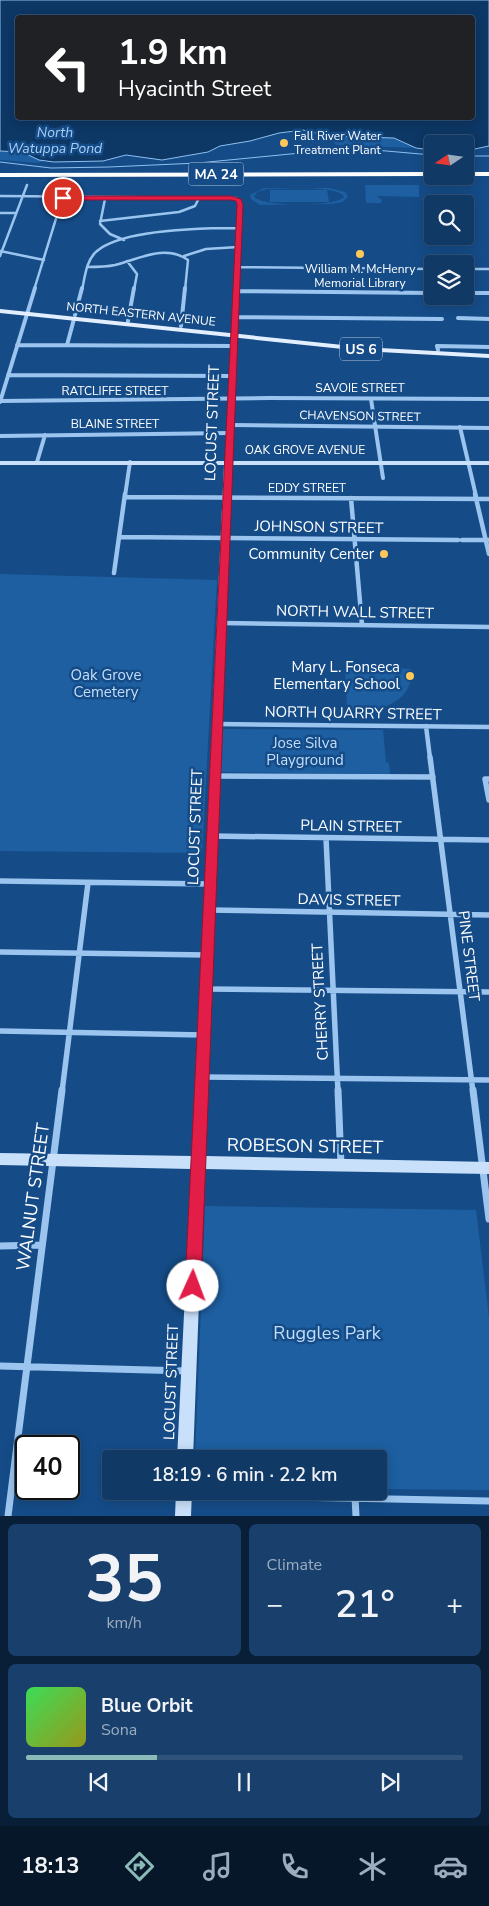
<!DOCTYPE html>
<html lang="en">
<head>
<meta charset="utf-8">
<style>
	body { margin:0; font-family:"Nunito Sans",sans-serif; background:#19406c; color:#f1f3f6; height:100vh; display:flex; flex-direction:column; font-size:19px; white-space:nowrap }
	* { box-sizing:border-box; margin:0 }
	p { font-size:16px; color:#9cacbf }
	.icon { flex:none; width:28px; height:28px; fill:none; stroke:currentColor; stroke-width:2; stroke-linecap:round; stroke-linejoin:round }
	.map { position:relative; height:1516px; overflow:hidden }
	.panel { display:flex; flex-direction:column; gap:8px; padding:8px; background:#091f38; flex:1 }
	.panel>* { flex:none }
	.top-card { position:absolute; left:15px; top:15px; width:460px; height:105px; border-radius:5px; box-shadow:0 2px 12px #0003,0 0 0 1px #30537a; background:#202124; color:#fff; overflow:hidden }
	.needle { width:32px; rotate:257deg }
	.tools { position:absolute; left:424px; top:135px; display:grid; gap:10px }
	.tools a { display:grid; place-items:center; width:50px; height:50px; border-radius:5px; background:#103966; box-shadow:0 2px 12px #0003,0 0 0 1px #30537a; font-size:25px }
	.speed { position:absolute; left:15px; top:1435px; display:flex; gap:10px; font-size:25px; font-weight:700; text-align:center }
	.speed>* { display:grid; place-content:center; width:65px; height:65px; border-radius:50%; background:#103966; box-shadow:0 2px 12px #0003,0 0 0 1px #30537a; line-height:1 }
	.speed .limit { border:2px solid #111; border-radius:8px; background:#fff; color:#111 }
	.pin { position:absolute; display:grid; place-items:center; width:42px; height:42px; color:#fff; margin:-21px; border:2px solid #fff; border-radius:50%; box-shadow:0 1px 5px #0007 }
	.me { position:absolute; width:55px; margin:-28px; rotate:2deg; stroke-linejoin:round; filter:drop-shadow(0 0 4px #0008) }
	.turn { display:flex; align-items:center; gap:18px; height:105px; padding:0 20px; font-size:22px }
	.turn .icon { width:65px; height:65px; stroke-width:2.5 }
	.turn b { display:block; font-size:35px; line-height:42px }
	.big { font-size:38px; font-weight:600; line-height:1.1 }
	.panel .widget { flex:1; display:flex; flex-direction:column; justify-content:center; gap:8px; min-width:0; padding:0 18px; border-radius:8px; background:#19406c }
	.panel .dial { align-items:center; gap:0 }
	.dial b { font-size:65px; line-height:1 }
	.song { display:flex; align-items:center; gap:15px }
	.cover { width:60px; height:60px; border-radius:8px; background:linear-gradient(135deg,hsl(130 70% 55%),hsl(60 70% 35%)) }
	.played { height:5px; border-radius:2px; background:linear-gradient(90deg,#8bbbb9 30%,#30537a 30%) }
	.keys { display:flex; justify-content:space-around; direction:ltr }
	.heat { display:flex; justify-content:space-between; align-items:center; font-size:28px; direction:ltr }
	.panel .tiles { flex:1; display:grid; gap:8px; grid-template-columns:1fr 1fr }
	.widget:last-child { grid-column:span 2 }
	.trip { position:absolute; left:102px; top:1450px; width:285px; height:50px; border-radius:5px; background:#103966; box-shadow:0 2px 12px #0003,0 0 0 1px #30537a; font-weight:600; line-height:50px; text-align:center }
	.dock { display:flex; height:80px; justify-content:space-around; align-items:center; background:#061729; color:#9cacbf }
	.dock .icon { width:35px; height:35px }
	.dock .selected { color:#8bbbb9 }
	.dock b { font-size:22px; color:#f1f3f6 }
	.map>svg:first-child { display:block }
	.green { fill:#1d5fa1; fill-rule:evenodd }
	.water { fill:#0d3765; stroke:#8dc0f1; fill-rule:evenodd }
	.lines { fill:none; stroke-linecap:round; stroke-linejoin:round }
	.stream { stroke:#8dc0f1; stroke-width:1 }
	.street-far4 { stroke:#9bc5ef; stroke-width:2.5 }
	.street-far3 { stroke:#9bc5ef; stroke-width:4 }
	.street-far2 { stroke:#9bc5ef; stroke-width:4.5 }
	.street-far1 { stroke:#9bc5ef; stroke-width:5.5 }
	.street { stroke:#9bc5ef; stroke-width:7 }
	.secondary { fill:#c9e0fa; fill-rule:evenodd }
	.primary { fill:#e3efff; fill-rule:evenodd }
	.highway { fill:#fff; fill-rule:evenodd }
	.route { fill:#e11d48; stroke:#92132f }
	.poi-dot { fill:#ffc859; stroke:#154c88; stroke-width:2 }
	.labels { text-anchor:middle; stroke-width:5; stroke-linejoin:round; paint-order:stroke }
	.far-poi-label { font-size:12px; fill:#fff; stroke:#154c88; text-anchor:start }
	.far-street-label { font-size:12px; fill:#fff; stroke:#154c88 }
	.far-water-label { font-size:14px; font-style:italic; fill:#a7cff6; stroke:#154c88 }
	.shield { fill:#154c88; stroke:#b9c9db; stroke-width:1 }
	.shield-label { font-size:14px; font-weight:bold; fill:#fff }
	.street-label { font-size:15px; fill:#fff; stroke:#154c88 }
	.poi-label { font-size:15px; fill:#fff; stroke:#154c88; text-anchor:end }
	.park-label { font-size:15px; fill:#c1defb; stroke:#154c88 }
	.near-street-label { font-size:18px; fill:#fff; stroke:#154c88 }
	.near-park-label { font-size:18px; fill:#c1defb; stroke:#154c88 }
</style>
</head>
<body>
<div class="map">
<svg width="489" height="1516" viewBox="0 0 489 1516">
	<rect width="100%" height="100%" fill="#154c88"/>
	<path class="green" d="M 329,136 L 394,138 L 416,148 L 336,145 Z
		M 0,151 L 30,154 L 45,161 L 37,163 L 0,160 Z
		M 365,185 L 419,185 L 419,197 L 377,196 L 382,200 L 381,203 L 366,203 Z
		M 264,188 L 329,188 L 345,192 L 348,197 L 342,202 L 331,204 L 260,205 L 251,199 L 250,195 ZM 267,189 C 282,189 339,185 344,197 C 336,207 263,207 254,197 L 257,192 Z
		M 270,190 L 327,190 L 329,202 L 270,202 Z
		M 0,574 L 217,580 L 202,853 L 0,851 Z
		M 349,666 L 411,669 C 415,704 374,713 347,712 L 345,669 Z
		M 221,729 L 383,730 L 386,762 L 389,763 L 390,774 L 219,772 Z
		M 205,1206 L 476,1210 L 489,1317 L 489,1490 L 379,1489 L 379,1459 L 195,1459 Z"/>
	<path class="water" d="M 0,0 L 489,0 L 489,146 L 465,151 L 465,144 L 432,144 L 432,150 L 416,148 L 394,138 L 329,136 L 303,130 L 279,133 L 250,141 L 220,146 L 208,152 L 162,160 L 126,155 L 103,161 L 54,162 L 39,160 L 22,152 L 0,151 ZM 18,18 L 472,18 L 472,118 L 18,118 Z"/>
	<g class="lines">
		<path class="stream" d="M 465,156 L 489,156
			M 0,162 L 51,168 L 109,167 L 198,163 L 352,148 L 432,155"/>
		<path class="street-far4" d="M 0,196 L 236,198 L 240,205 L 236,290
			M 105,199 L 100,224 L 110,234 L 124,240
			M 0,213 L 16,213
			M 100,221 L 179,212 L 195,206 L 199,198
			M 0,251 L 44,260
			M 0,256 L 27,185
			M 184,256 L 206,249 L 238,247
			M 127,261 L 137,274 L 134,290
			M 87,267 C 96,267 106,267 115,265 C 139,259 165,244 188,260 L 185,290
			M 237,267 L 432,269
			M 465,269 L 489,269
			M 34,290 L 67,183
			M 82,290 C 85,277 86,260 97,251 C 123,229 205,228 239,228"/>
		<path class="street-far3" d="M 236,291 L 432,293
			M 465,293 L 489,293
			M 75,315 L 82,288
			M 234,317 L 442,319
			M 458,318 L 489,319
			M 128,321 L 134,288
			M 181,326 L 185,288
			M 234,332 L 236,288
			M 17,345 L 233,346
			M 67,345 L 74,319
			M 438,350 L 437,346 L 489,347
			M 8,375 L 232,376
			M 371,399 L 383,478
			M 0,401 L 269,398 L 489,399
			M 0,402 L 35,288
			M 230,425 L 489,428
			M 460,427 L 476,496
			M 0,436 L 230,433
			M 37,462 L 45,435
			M 125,496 L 130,462"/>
		<path class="street-far2" d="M 475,494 L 489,554
			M 125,497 L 489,499
			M 351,498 L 362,625
			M 119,537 L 458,540
			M 462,540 L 489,540
			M 114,573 L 125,494
			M 221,623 L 489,627
			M 217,724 L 489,727
			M 426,726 L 430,758"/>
		<path class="street-far1" d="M 430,757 L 473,1092
			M 215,776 L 433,777
			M 489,779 L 485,779 L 489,800
			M 212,836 L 489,840
			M 326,838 L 338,1092
			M 0,881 L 209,884
			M 210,910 L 489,915
			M 0,952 L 207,955
			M 207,989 L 489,992
			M 0,1031 L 203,1035
			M 202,1077 L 489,1080
			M 62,1092 L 88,883"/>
		<path class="street" d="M 338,1090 L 341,1165
			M 473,1090 L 489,1219
			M 0,1246 L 41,1245
			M 0,1366 L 187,1371
			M 187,1495 L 489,1501
			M 355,1497 L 356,1516
			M 8,1516 L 62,1090"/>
		<path class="secondary" d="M 234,330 L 237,332 L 232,461 L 489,461 L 489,465 L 232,465 L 205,1156 L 489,1162 L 489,1174 L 204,1169 L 193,1459 L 177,1459 L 191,1169 L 0,1165 L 0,1153 L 192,1156 L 224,465 L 0,465 L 0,461 L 225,461 L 231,332 Z
			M 176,1491 L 192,1491 L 191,1516 L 175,1516 Z"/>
		<path class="primary" d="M 0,309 L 362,347 L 489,354 L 489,358 L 362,351 L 0,313 Z"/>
		<path class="highway" d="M 432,172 L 432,176 L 0,177 L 0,173 Z
			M 465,172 L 489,172 L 489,176 L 465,176 Z"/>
	</g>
	<path class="route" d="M 231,196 L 241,199 L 243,205 L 201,1286 L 199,1292 L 193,1294 L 187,1292 L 185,1286 L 237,205 L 236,201 L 231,200 L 63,200 L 60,198 L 63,196 Z"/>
	<g class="poi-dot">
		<circle cx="284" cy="143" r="5"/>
		<circle cx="360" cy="254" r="5"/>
		<circle cx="384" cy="554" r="5"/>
		<circle cx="410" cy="676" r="5"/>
	</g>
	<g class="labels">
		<g class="far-poi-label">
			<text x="294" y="140">Fall River Water<tspan x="294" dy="14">Treatment Plant</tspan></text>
			<text x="360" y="273" text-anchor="middle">William M. McHenry<tspan x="360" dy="14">Memorial Library</tspan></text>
		</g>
		<g class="far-street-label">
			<text transform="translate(141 314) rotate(6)" y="4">NORTH EASTERN AVENUE</text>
			<text x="360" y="392">SAVOIE STREET</text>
			<text x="115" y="395">RATCLIFFE STREET</text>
			<text transform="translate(360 416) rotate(1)" y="4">CHAVENSON STREET</text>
			<text x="115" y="428">BLAINE STREET</text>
			<text x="305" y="454">OAK GROVE AVENUE</text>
			<text x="307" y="492">EDDY STREET</text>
		</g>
		<g class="far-water-label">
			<text x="55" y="137">North<tspan x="55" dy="16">Watuppa Pond</tspan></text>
		</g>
		<g class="shield">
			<rect x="188.5" y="162.5" width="55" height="23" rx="4"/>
			<rect x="340" y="337.5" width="42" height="23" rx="4"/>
		</g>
		<g class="shield-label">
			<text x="216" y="179">MA 24</text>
			<text x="361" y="354">US 6</text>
		</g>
		<g class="street-label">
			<text transform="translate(212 423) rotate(-88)" y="5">LOCUST STREET</text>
			<text transform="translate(319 527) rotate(1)" y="5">JOHNSON STREET</text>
			<text transform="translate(355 612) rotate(1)" y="5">NORTH WALL STREET</text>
			<text transform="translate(353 713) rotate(1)" y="5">NORTH QUARRY STREET</text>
			<text transform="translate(351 826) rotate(1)" y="5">PLAIN STREET</text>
			<text transform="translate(195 827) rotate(-88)" y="5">LOCUST STREET</text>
			<text transform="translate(349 900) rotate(1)" y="5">DAVIS STREET</text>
			<text transform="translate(469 956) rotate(83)" y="5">PINE STREET</text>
			<text transform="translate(320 1002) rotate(-93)" y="5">CHERRY STREET</text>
			<text transform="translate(171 1382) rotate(-88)" y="5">LOCUST STREET</text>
		</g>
		<g class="poi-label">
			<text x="374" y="559">Community Center</text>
			<text x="400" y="672">Mary L. Fonseca<tspan x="400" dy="17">Elementary School</tspan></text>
		</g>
		<g class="park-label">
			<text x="106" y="680">Oak Grove<tspan x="106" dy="17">Cemetery</tspan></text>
			<text x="305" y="748">Jose Silva<tspan x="305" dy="17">Playground</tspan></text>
		</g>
		<g class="near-street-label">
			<text transform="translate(305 1146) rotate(1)" y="6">ROBESON STREET</text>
			<text transform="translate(33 1197) rotate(-82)" y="6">WALNUT STREET</text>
		</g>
		<g class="near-park-label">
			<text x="327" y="1339">Ruggles Park</text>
		</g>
	</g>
</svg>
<div class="tools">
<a><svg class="needle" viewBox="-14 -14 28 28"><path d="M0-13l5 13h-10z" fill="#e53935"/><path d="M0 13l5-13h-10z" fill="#9cacbf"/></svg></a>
<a><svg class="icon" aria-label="search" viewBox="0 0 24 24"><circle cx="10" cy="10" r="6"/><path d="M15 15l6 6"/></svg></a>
<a><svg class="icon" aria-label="layers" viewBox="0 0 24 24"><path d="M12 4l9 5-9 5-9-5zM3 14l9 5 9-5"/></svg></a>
</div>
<div class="speed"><div class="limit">40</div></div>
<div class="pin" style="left:63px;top:198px;background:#d93025"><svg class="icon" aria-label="arrive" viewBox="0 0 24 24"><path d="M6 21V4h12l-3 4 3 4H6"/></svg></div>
<svg class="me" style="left:193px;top:1286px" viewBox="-20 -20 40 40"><circle r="19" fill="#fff"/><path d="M0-13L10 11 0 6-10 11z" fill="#e11d48"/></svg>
<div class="trip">18:19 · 6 min · 2.2 km</div>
<div class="top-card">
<div class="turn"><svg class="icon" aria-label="left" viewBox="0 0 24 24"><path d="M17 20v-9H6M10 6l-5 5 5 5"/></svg><div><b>1.9 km</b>Hyacinth Street</div></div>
</div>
</div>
<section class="panel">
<div class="tiles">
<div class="widget dial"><b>35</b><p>km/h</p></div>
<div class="widget"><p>Climate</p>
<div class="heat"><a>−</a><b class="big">21°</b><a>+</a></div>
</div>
<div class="widget">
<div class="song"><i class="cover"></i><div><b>Blue Orbit</b><p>Sona</p></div></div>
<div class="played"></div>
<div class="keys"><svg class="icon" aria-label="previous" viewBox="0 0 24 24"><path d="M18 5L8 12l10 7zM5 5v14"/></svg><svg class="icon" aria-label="pause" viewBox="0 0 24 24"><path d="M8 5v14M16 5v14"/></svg><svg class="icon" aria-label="next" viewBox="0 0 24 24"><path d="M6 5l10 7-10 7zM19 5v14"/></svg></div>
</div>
</div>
</section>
<nav class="dock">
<b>18:13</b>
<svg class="icon selected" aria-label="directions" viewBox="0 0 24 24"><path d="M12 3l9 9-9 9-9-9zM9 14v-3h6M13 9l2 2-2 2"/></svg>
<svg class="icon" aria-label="music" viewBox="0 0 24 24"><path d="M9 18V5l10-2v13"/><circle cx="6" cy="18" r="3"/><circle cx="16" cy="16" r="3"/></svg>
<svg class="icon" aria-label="phone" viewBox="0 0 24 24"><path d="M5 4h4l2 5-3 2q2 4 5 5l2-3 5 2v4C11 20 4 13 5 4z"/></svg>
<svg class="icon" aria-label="climate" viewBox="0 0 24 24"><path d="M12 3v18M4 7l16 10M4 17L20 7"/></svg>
<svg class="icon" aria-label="car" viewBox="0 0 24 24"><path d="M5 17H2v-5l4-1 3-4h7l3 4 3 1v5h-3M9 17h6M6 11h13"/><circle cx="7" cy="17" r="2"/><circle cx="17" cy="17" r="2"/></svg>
</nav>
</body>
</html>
